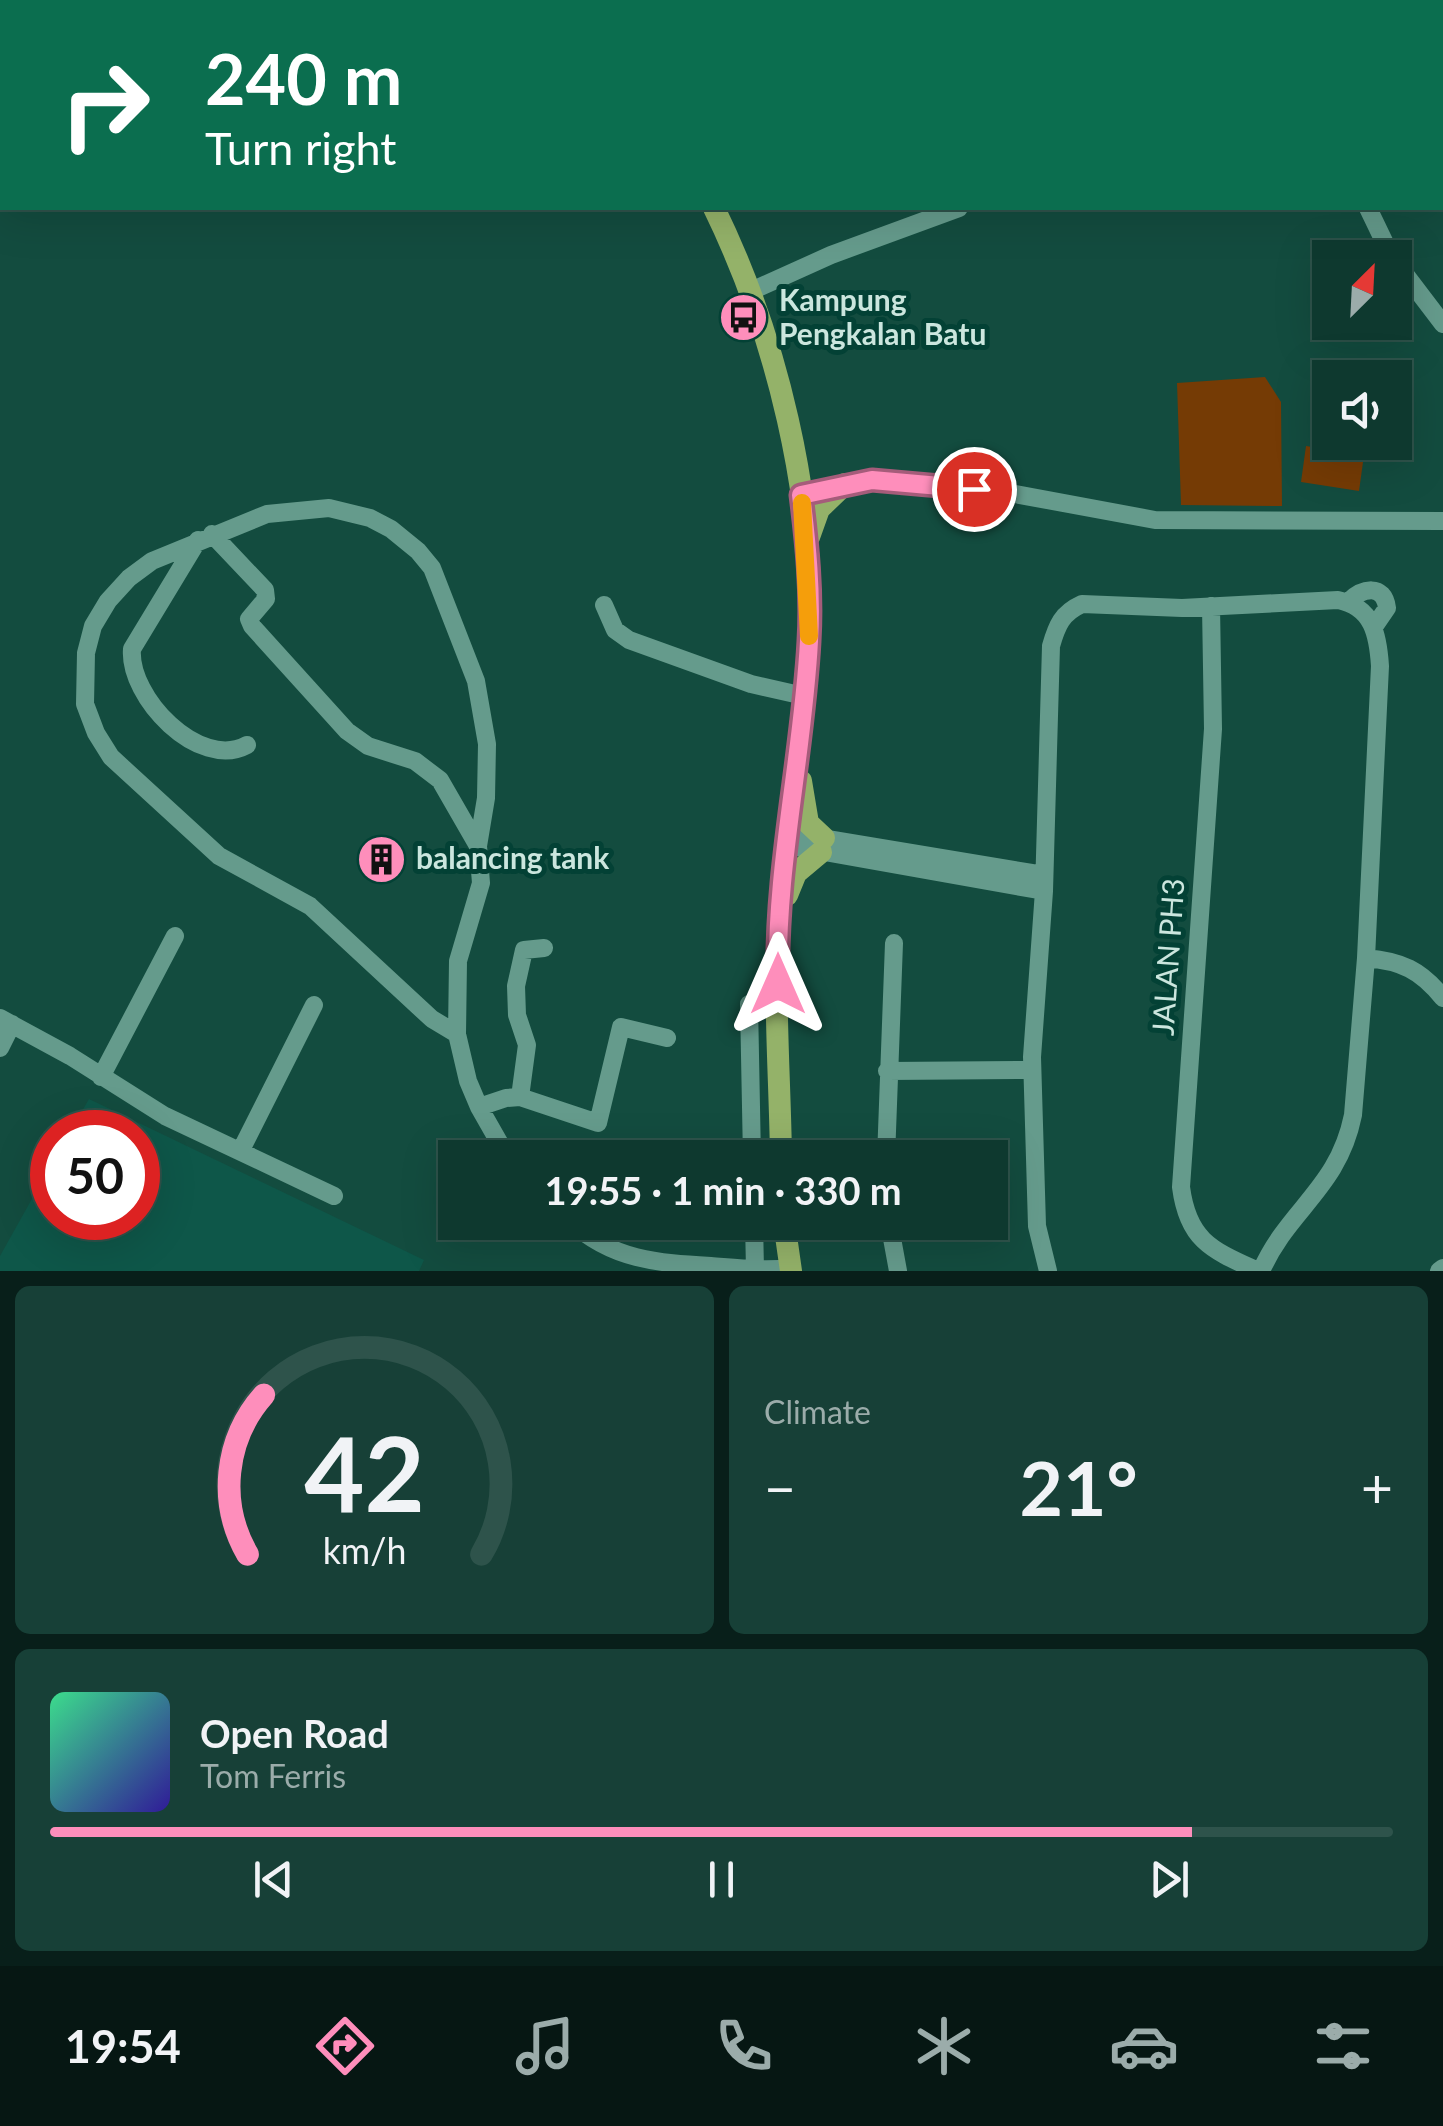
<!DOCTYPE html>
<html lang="en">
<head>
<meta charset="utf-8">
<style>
	body { margin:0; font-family:Lato,sans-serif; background:#174037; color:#f1f3f6; height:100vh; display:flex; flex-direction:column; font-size:38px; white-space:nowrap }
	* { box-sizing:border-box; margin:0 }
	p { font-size:32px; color:#9bacaa }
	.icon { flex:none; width:55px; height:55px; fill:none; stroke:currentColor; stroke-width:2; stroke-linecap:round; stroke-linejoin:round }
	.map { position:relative; height:1271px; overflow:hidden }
	.drawer { display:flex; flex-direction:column; gap:15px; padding:15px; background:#081f1a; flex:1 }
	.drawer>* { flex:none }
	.banner { position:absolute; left:0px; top:0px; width:1445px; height:210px; box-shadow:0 10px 40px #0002,0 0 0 2px #2e534b; background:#0b6e4f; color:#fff; overflow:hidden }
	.needle { width:65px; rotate:24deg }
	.tools { position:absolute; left:1312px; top:240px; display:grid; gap:20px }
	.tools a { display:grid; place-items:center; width:100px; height:100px; border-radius:0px; background:#0e392f; box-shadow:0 10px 40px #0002,0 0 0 2px #2e534b; font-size:50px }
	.speed { position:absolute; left:30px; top:1110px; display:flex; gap:20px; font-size:50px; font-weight:700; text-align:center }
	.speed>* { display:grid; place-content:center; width:130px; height:130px; border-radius:50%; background:#0e392f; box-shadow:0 10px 40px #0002,0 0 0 2px #2e534b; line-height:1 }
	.speed .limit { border:15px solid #d22; background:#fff; color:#111 }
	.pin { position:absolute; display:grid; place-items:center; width:85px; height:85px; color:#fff; margin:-42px; border:5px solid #fff; border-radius:50%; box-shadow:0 2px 10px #0007 }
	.me { position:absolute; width:110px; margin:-55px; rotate:0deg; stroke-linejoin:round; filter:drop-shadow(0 0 8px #0008) }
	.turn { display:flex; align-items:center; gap:35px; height:210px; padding:0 40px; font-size:45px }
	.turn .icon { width:130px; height:130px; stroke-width:2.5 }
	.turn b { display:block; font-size:70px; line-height:85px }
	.big { font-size:75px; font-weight:700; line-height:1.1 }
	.drawer .tile { flex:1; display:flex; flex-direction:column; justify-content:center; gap:15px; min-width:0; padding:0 35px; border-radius:15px; background:#174037 }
	.drawer .dial { align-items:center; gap:0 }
	.dial svg { height:260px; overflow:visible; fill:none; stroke:#2e534b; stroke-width:7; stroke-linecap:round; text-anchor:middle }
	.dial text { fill:#f1f3f6; stroke:none }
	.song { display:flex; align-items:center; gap:30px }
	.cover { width:120px; height:120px; border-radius:15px; background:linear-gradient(135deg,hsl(150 70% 55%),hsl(250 70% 35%)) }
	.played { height:10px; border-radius:5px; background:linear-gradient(90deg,#fe8ebb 85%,#2e534b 85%) }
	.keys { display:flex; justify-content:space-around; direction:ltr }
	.heat { display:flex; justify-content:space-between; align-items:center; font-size:55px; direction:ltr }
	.drawer .tiles { flex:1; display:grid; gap:15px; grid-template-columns:1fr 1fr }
	.tile:last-child { grid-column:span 2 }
	.trip { position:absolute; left:438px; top:1140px; width:570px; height:100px; border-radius:0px; background:#0e392f; box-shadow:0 10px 40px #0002,0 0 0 2px #2e534b; font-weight:700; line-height:100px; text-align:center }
	.dock { display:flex; height:160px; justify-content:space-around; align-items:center; background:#061713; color:#9bacaa }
	.dock .icon { width:70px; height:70px }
	.dock .active { color:#fe8ebb }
	.dock b { font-size:45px; color:#f1f3f6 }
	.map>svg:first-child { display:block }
	.built { fill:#0e5749 }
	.green { fill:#753b05 }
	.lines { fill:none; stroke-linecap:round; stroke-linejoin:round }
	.minor { stroke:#659b8c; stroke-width:18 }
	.major { stroke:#94b269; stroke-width:22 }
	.route-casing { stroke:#a55c7a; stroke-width:25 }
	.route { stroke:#fe8ebb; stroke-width:18 }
	.slow { stroke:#f59e0b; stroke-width:18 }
	.labels { text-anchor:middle; stroke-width:10; stroke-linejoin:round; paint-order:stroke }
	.poi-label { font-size:30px; font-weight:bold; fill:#cbe6de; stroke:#034135; text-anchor:start }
	.street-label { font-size:30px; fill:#cbe6de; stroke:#034135 }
</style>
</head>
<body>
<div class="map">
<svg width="1443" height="1271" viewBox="0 0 1443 1271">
	<rect width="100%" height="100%" fill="#134c3f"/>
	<path class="built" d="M 0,0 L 440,0 L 2,2 L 2,94 Z
		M 89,1099 L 424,1260 L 419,1271 L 0,1271 L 0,1256 L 52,1163 L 52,1218 L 138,1218 L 138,1132 L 70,1132 Z"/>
	<path class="green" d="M 1265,377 L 1281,402 L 1282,506 L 1181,505 L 1177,383 Z
		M 1306,446 L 1364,455 L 1359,491 L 1301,482 Z"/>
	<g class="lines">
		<path class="minor" d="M 1195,0 L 1197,2
			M 210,2 L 216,0
			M 1235,2 L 1236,0
			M 1442,25 L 1443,25
			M 1368,208 L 1392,258
			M 1395,261 L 1443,324
			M 749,292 L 831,255 L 959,208
			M 801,495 L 872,480 L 1004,492 L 1155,520 L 1443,521
			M 212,534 L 265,590 L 266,599 L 249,619 L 252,626 L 347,731 L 368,746 L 415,761 L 440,780 L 478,846
			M 198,540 L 132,649 C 128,697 199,771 247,745
			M 1348,602 C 1362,588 1384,583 1387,608 L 1374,627
			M 604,605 L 615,630 L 629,640 L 751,684 L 804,696
			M 1211,606 L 1213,729 L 1181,1187 C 1188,1241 1212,1250 1258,1271
			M 785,832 L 1044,875
			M 785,845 L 1044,891
			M 1366,958 C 1401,961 1421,970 1443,998
			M 749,1004 L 752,1158
			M 0,1018 L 70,1056 L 165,1116 L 334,1196
			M 457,1034 L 432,1019 L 310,906 L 219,856 L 111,757 L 96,733 L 85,704 L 86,653 L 93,626 L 108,601 L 129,578 L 152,561 L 267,514 L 329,508 L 370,518 L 391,529 L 418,551 L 432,568 L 476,681 L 487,744 L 486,798 L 478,846 L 481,883 L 458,961 L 457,1034 L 468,1081 L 479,1107 L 508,1158
			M 0,1048 L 12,1024
			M 887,1071 L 1032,1070
			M 101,1077 L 175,936
			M 520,1097 L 527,1045 L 517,1015 L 516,986 L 524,950 L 544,948
			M 479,1107 L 506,1098 L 520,1097 L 598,1123 L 621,1027 L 667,1038
			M 241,1150 L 314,1005
			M 886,1158 L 894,943
			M 571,1222 C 612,1260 658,1263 711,1266 C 738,1268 764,1271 791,1268
			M 754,1222 L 755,1270
			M 889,1222 L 898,1271
			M 1048,1271 L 1037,1226 L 1032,1057 L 1044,891 L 1051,646 C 1057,625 1062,613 1082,604 L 1182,608 L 1338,600 C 1373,607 1378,635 1380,666 L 1366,958 L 1353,1115 C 1338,1189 1289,1208 1261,1271
			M 1439,1271 L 1443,1268"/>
		<path class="major" d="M 584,0 L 586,2
			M 714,208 C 776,335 817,500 809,642 C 804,733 785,823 779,914 C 773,995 780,1077 781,1158
			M 809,537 L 819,509 L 845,484
			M 801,781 L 808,823 L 824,838
			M 787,895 L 796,873 L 821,852
			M 784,1222 L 791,1271"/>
	</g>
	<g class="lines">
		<defs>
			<path id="route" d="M 778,984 C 775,868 803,756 809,641 C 812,592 807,543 801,495 L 872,480 L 974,489"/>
		</defs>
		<use href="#route" class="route-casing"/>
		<use href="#route" class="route"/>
		<path class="slow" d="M 802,503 L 809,636"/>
	</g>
	<defs>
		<symbol id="bus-disc" viewBox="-11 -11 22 22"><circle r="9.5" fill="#fe8ebb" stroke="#034135"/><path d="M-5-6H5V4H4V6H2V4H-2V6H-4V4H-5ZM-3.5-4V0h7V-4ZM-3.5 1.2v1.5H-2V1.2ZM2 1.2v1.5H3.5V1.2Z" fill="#111"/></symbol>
		<symbol id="building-disc" viewBox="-11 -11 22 22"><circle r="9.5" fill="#fe8ebb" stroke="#034135"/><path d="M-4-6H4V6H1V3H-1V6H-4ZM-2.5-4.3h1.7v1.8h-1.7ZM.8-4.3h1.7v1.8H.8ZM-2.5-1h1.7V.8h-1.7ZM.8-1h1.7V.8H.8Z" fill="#111"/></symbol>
	</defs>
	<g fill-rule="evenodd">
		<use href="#bus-disc" x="716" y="290" width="55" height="55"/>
		<use href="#building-disc" x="354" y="832" width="55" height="55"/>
	</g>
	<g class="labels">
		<g class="poi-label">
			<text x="779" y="311">Kampung<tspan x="779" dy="34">Pengkalan Batu</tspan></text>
			<text x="416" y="869">balancing tank</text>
		</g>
		<g class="street-label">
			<text transform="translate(1169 957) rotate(-86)" y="10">JALAN PH3</text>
		</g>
	</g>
</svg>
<div class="tools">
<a><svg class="needle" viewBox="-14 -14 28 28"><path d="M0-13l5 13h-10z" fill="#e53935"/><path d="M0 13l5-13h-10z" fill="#9bacaa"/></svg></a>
<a><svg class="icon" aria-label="sound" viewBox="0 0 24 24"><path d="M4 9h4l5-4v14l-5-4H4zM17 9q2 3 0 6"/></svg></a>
</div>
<div class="speed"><div class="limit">50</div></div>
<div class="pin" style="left:974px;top:489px;background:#d93025"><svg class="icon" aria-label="arrive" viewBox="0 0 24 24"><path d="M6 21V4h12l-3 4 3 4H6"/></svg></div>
<svg class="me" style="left:778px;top:984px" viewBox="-20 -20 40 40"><path d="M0-17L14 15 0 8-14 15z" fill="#fe8ebb" stroke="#fff" stroke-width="4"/></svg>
<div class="trip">19:55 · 1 min · 330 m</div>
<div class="banner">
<div class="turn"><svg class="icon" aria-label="right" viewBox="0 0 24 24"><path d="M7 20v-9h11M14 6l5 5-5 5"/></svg><div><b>240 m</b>Turn right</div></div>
</div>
</div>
<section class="drawer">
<div class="tiles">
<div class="tile dial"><svg viewBox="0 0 100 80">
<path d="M14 69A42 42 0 1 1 86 69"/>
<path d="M14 69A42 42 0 0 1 19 20" stroke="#fe8ebb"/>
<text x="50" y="56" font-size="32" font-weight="700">42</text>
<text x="50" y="72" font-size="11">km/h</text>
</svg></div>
<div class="tile"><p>Climate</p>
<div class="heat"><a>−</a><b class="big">21°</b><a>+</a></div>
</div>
<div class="tile">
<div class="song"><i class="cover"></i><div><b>Open Road</b><p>Tom Ferris</p></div></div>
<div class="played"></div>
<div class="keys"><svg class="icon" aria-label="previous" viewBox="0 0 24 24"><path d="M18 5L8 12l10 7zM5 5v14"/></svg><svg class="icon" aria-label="pause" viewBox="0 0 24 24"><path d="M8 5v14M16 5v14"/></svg><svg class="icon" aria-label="next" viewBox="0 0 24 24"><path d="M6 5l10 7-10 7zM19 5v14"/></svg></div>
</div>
</div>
</section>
<nav class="dock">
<b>19:54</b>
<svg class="icon active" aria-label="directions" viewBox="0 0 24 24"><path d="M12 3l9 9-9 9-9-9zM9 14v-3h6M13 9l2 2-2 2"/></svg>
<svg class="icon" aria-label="music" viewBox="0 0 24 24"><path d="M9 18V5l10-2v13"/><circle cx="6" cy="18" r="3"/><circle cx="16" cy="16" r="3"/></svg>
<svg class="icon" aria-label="phone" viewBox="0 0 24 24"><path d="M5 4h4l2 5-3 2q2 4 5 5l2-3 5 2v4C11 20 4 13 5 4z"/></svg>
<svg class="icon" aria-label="climate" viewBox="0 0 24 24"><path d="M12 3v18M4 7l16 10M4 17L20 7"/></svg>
<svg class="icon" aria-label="car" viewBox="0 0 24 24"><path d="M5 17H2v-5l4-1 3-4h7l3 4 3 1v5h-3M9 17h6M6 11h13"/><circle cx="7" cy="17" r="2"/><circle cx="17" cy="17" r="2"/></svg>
<svg class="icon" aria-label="filters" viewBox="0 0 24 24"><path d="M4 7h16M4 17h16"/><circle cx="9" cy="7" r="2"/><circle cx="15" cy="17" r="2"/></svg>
</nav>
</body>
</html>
